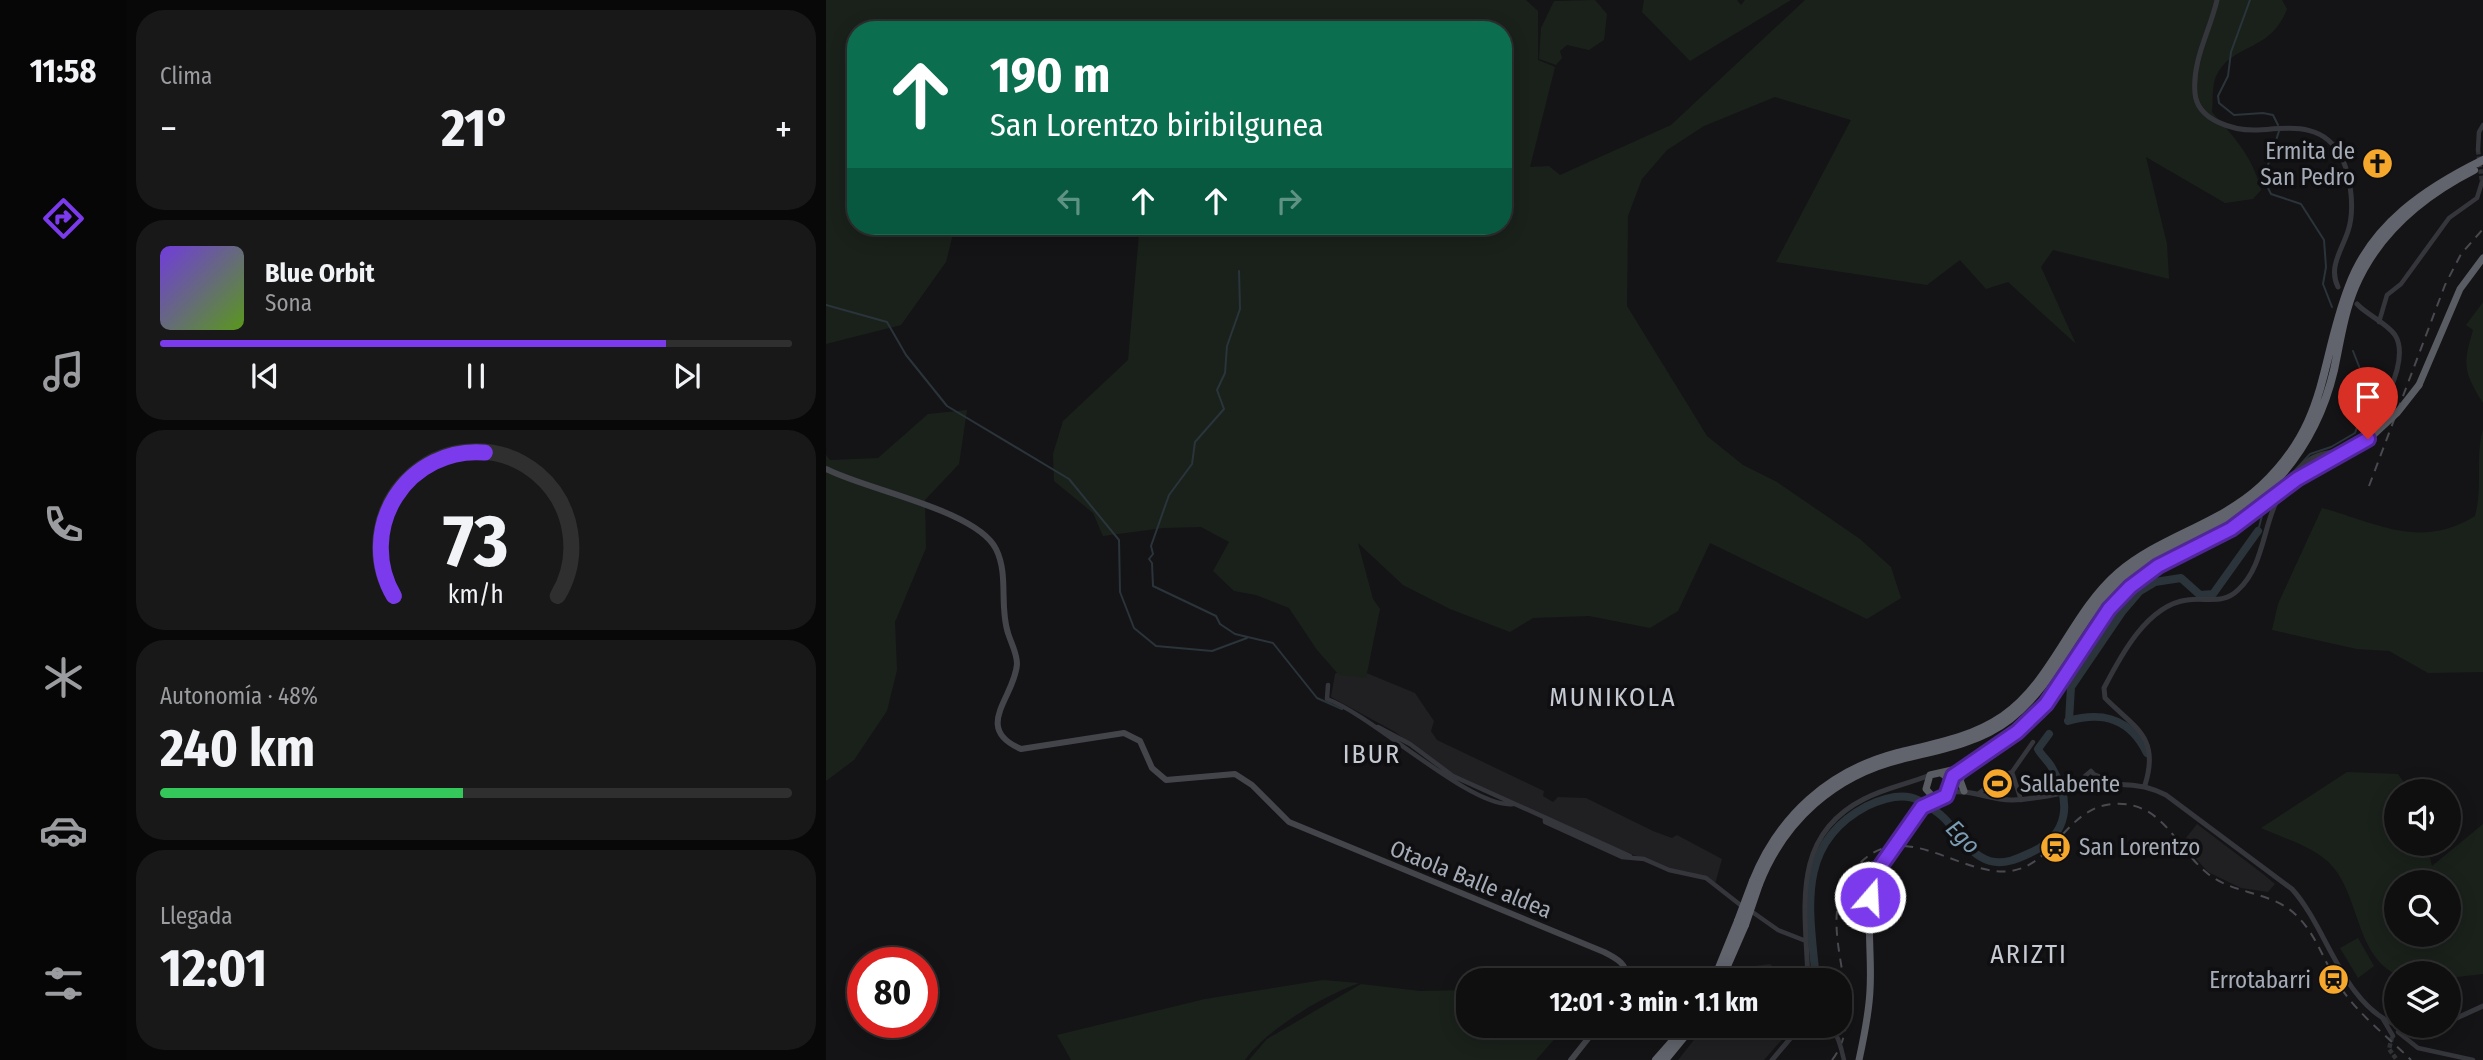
<!DOCTYPE html>
<html lang="es">
<head>
<meta charset="utf-8">
<style>
	body { margin:0; font-family:"Fira Sans Condensed",sans-serif; background:#181819; color:#f1f3f6; height:100vh; display:flex; flex-direction:column; font-size:26px; white-space:nowrap }
	* { box-sizing:border-box; margin:0 }
	p { font-size:23px; color:#9b9c9f }
	.icon { flex:none; width:38px; height:38px; fill:none; stroke:currentColor; stroke-width:2; stroke-linecap:round; stroke-linejoin:round }
	.map { position:relative; flex:1; overflow:hidden }
	.panel { display:flex; flex-direction:column; gap:10px; padding:10px; background:#080809; width:700px }
	.panel>* { flex:none }
	.banner { position:absolute; left:21px; top:21px; width:665px; height:214px; border-radius:28px; box-shadow:0 4px 18px #0003,0 0 0 2px #2f2f30; background:#0b6e4f; color:#fff; overflow:hidden }
	.tools { position:absolute; left:1558px; top:779px; display:grid; gap:14px }
	.tools a { display:grid; place-items:center; width:77px; height:77px; border-radius:50%; background:#0f0f10; box-shadow:0 4px 18px #0003,0 0 0 2px #2f2f30; font-size:35px }
	.speed { position:absolute; left:21px; top:947px; display:flex; gap:14px; font-size:35px; font-weight:700; text-align:center }
	.speed>* { display:grid; place-content:center; width:91px; height:91px; border-radius:50%; background:#0f0f10; box-shadow:0 4px 18px #0003,0 0 0 2px #2f2f30; line-height:1 }
	.speed .limit { border:10px solid #d22; background:#fff; color:#111 }
	.pin { position:absolute; display:grid; place-items:center; width:60px; height:60px; color:#fff; margin:-72px -30px; border-radius:50% 50% 50% 0; rotate:-45deg; box-shadow:0 0 7px #0007 }
	.pin .icon { rotate:45deg }
	.me { position:absolute; width:77px; margin:-38px; rotate:19deg; stroke-linejoin:round; filter:drop-shadow(0 0 5px #0008) }
	.turn { display:flex; align-items:center; gap:24px; height:147px; padding:0 28px; font-size:32px }
	.turn .icon { width:91px; height:91px; stroke-width:2.5 }
	.turn b { display:block; font-size:49px; line-height:60px }
	.lanes { display:flex; align-items:center; height:66px; padding:0 28px; background:#0003; justify-content:center; gap:35px; direction:ltr }
	.lanes .off { opacity:.35 }
	.big { font-size:52px; font-weight:700; line-height:1.1 }
	.panel .widget { flex:1; display:flex; flex-direction:column; justify-content:center; gap:10px; min-width:0; padding:0 24px; border-radius:28px; background:#181819 }
	.panel .dial { align-items:center; gap:0 }
	.dial svg { height:182px; overflow:visible; fill:none; stroke:#2f2f30; stroke-width:7; stroke-linecap:round; text-anchor:middle }
	.dial text { fill:#f1f3f6; stroke:none }
	.song { display:flex; align-items:center; gap:21px }
	.cover { width:84px; height:84px; border-radius:10px; background:linear-gradient(135deg,hsl(260 70% 55%),hsl(90 70% 35%)) }
	.played { height:7px; border-radius:4px; background:linear-gradient(90deg,#7c3aed 80%,#2f2f30 80%) }
	.keys { display:flex; justify-content:space-around; direction:ltr }
	.heat { display:flex; justify-content:space-between; align-items:center; font-size:38px; direction:ltr }
	.charge { height:10px; border-radius:5px; background:linear-gradient(90deg,#34c759 48%,#2f2f30 0) }
	.trip { position:absolute; left:630px; top:968px; width:396px; height:70px; border-radius:28px; background:#0f0f10; box-shadow:0 4px 18px #0003,0 0 0 2px #2f2f30; font-weight:700; line-height:70px; text-align:center }
	main { display:flex; flex:1; min-height:0 }
	.menu { display:flex; flex-direction:column; width:126px; justify-content:space-around; align-items:center; background:#060606; color:#9b9c9f }
	.menu .icon { width:49px; height:49px }
	.menu .current { color:#7c3aed }
	.menu b { font-size:32px; color:#f1f3f6 }
	.map>svg:first-child { display:block }
	.built { fill:#202023 }
	.green { fill:#1a211b; fill-rule:evenodd }
	.lines { fill:none; stroke-linecap:round; stroke-linejoin:round }
	.stream { stroke:#2a343a; stroke-width:2 }
	.river { stroke:#2a343a; stroke-width:8 }
	.minor-tunnel { stroke:#313236; stroke-width:4.5; stroke-dasharray:4.5 2; stroke-linecap:butt }
	.minor { stroke:#35363b; stroke-width:4.5 }
	.tertiary { stroke:#35363b; stroke-width:5 }
	.secondary { stroke:#43454b; stroke-width:6 }
	.trunk { stroke:#595c63; stroke-width:7 }
	.motorway { stroke:#61646c; stroke-width:8 }
	.rail { stroke:#484a50; stroke-width:2; stroke-dasharray:9 7; stroke-linecap:butt }
	.minor-bridge { stroke:#35363b; stroke-width:4.5 }
	.trunk-bridge { stroke:#595c63; stroke-width:7 }
	.motorway-bridge { stroke:#61646c; stroke-width:8 }
	.route-casing { stroke:#51269a; stroke-width:18 }
	.route { stroke:#7c3aed; stroke-width:12 }
	.labels { text-anchor:middle; stroke-width:7; stroke-linejoin:round; paint-order:stroke }
	.poi-label { font-size:23px; fill:#a5acb7; stroke:#0f0f11; text-anchor:end }
	.street-label { font-size:23px; fill:#a5acb7; stroke:#0f0f11 }
	.water-label { font-size:24px; font-style:italic; fill:#7b9cb3; stroke:#0f0f11 }
	.quarter-label { font-size:26px; letter-spacing:2px; fill:#c6cad2; stroke:#0f0f11 }
</style>
</head>
<body>
<main>
<nav class="menu">
<b>11:58</b>
<svg class="icon current" aria-label="directions" viewBox="0 0 24 24"><path d="M12 3l9 9-9 9-9-9zM9 14v-3h6M13 9l2 2-2 2"/></svg>
<svg class="icon" aria-label="music" viewBox="0 0 24 24"><path d="M9 18V5l10-2v13"/><circle cx="6" cy="18" r="3"/><circle cx="16" cy="16" r="3"/></svg>
<svg class="icon" aria-label="phone" viewBox="0 0 24 24"><path d="M5 4h4l2 5-3 2q2 4 5 5l2-3 5 2v4C11 20 4 13 5 4z"/></svg>
<svg class="icon" aria-label="climate" viewBox="0 0 24 24"><path d="M12 3v18M4 7l16 10M4 17L20 7"/></svg>
<svg class="icon" aria-label="car" viewBox="0 0 24 24"><path d="M5 17H2v-5l4-1 3-4h7l3 4 3 1v5h-3M9 17h6M6 11h13"/><circle cx="7" cy="17" r="2"/><circle cx="17" cy="17" r="2"/></svg>
<svg class="icon" aria-label="filters" viewBox="0 0 24 24"><path d="M4 7h16M4 17h16"/><circle cx="9" cy="7" r="2"/><circle cx="15" cy="17" r="2"/></svg>
</nav>
<section class="panel">
<div class="widget"><p>Clima</p>
<div class="heat"><a>−</a><b class="big">21°</b><a>+</a></div>
</div>
<div class="widget">
<div class="song"><i class="cover"></i><div><b>Blue Orbit</b><p>Sona</p></div></div>
<div class="played"></div>
<div class="keys"><svg class="icon" aria-label="previous" viewBox="0 0 24 24"><path d="M18 5L8 12l10 7zM5 5v14"/></svg><svg class="icon" aria-label="pause" viewBox="0 0 24 24"><path d="M8 5v14M16 5v14"/></svg><svg class="icon" aria-label="next" viewBox="0 0 24 24"><path d="M6 5l10 7-10 7zM19 5v14"/></svg></div>
</div>
<div class="widget dial"><svg viewBox="0 0 100 80">
<path d="M14 69A42 42 0 1 1 86 69"/>
<path d="M14 69A42 42 0 0 1 54 6" stroke="#7c3aed"/>
<text x="50" y="56" font-size="32" font-weight="700">73</text>
<text x="50" y="72" font-size="11">km/h</text>
</svg></div>
<div class="widget"><p>Autonomía · 48%</p><b class="big">240 km</b><div class="charge"></div></div>
<div class="widget"><p>Llegada</p><b class="big">12:01</b></div>
</section>
<div class="map">
<svg width="1657" height="1060" viewBox="0 0 1657 1060">
	<rect width="100%" height="100%" fill="#141416"/>
	<path class="built" d="M 521,665 L 589,693 L 608,721 L 605,731 L 611,740 L 718,791 L 717,796 L 727,802 L 732,797 L 760,798 L 827,831 L 846,838 L 851,835 L 896,859 L 889,884 L 864,872 L 843,869 L 783,845 L 627,776 L 569,732 L 505,697 L 509,674 Z
		M 1371,824 L 1437,874 L 1449,884 L 1442,892 L 1415,888 L 1382,872 L 1356,843 Z
		M 944,964 L 963,980 L 908,980 L 914,968 Z
		M 879,1026 L 968,1026 L 938,1060 L 852,1060 Z"/>
	<path class="green" d="M 0,0 L 700,0 L 712,11 L 712,60 L 729,67 L 704,167 L 723,166 L 734,175 L 845,125 L 979,0 L 1456,0 L 1461,9 C 1443,55 1405,41 1389,79 C 1386,88 1387,102 1386,112 C 1408,137 1427,157 1435,190 L 1427,199 L 1399,203 L 1320,157 L 1341,244 L 1343,279 L 1227,250 L 1215,267 L 1250,344 L 1182,282 L 1160,289 L 1134,260 L 1101,285 L 950,262 L 1025,120 L 949,97 L 878,126 L 841,150 L 816,179 L 802,216 L 801,306 L 881,436 L 917,465 L 951,482 L 1034,539 L 1065,567 L 1075,598 L 1041,619 L 884,543 L 852,611 L 824,628 L 763,616 L 707,618 L 684,632 L 624,609 L 577,585 L 532,543 L 547,599 L 554,609 L 540,678 L 513,675 L 491,650 L 463,608 L 430,595 L 408,591 L 387,571 L 403,542 L 375,527 L 337,528 L 277,536 L 267,513 L 228,481 L 227,454 L 237,421 L 302,360 L 313,234 L 321,226 L 677,226 L 677,30 L 208,30 L 206,27 L 201,30 L 30,30 L 30,226 L 129,226 L 120,262 L 75,325 L 0,344 Z
		M 818,0 L 911,0 L 915,5 L 919,0 L 965,0 L 864,61 L 816,12 Z
		M 728,1 L 769,0 L 781,14 L 778,40 L 763,50 L 741,45 L 734,51 L 736,58 L 730,65 L 713,59 L 715,28 Z
		M 1657,302 L 1657,403 C 1637,371 1637,365 1647,330 L 1640,325 Z
		M 141,410 L 133,464 L 99,500 L 100,548 L 69,622 L 71,670 L 61,711 L 28,760 L 0,781 L 0,455 L 4,460 L 52,458 L 102,414 Z
		M 1657,429 L 1657,672 L 1602,673 L 1563,651 L 1531,649 L 1446,630 L 1452,604 L 1496,508 C 1551,523 1594,550 1649,516 C 1657,487 1649,458 1657,429 Z
		M 1521,772 L 1572,774 L 1584,791 L 1570,791 L 1570,844 L 1601,844 L 1606,866 L 1657,824 L 1657,974 L 1622,978 L 1622,973 L 1570,974 C 1531,956 1533,897 1507,867 C 1490,847 1459,839 1435,828 ZM 1570,882 L 1622,882 L 1622,934 L 1570,934 Z
		M 1532,938 L 1548,966 L 1532,978 L 1514,948 Z
		M 497,980 L 533,983 C 497,996 441,1029 419,1060 L 245,1060 L 231,1035 L 379,999 Z
		M 535,984 L 594,991 L 642,990 L 642,1026 L 740,1026 L 710,1060 L 423,1060 L 441,1039 Z"/>
	<g class="lines">
		<path class="stream" d="M 1424,0 L 1405,52 L 1402,76 L 1392,96 L 1393,103 L 1408,115 L 1437,113 L 1447,115 L 1452,125
			M 1453,131 L 1441,168 L 1439,182 L 1445,194 L 1475,204 L 1498,240 L 1500,267 L 1497,284 L 1506,307
			M 413,271 L 414,309 L 401,346 L 399,373 L 391,390 L 398,409 L 369,442 L 366,464 L 343,495 L 325,546 L 327,554 L 323,559 L 326,563 L 327,586 L 390,616 L 394,624 L 409,634 L 447,643 L 491,698 L 516,709
			M 0,305 L 61,322 L 80,355 L 121,406 L 243,479 L 293,540 L 294,592 L 308,628 L 330,646 L 386,651 L 421,638
			M 1449,492 L 1484,454 L 1505,447 L 1529,433 L 1540,402 L 1540,384 L 1527,351
			M 1432,531 L 1438,508"/>
		<path class="river" d="M 1243,720 L 1245,687 L 1296,612 L 1314,591 L 1329,582 L 1355,578 L 1374,595 L 1387,594 L 1432,531
			M 1242,721 C 1277,711 1304,718 1321,753
			M 990,980 C 984,912 968,844 1041,806 C 1056,799 1076,792 1092,800 C 1101,805 1111,811 1118,818 C 1133,833 1142,854 1164,861 C 1178,865 1191,859 1204,853 C 1244,835 1246,801 1225,766 C 1221,760 1215,755 1212,749 L 1223,734"/>
		<path class="minor-tunnel" d="M 1652,150 L 1656,182
			M 1566,1037 L 1563,1049 L 1571,1060"/>
		<path class="minor" d="M 1652,150 L 1653,132 L 1657,125
			M 1553,322 L 1561,295 L 1575,284 L 1623,218 L 1651,198 L 1656,182
			M 502,685 L 501,699 C 548,716 645,809 687,804
			M 552,727 L 584,744 L 627,776 L 804,856
			M 1186,772 L 1195,800
			M 1270,775 L 1291,784
			M 1265,788 L 1259,776 L 1265,771 L 1271,778 L 1271,787
			M 1152,794 L 1173,777 L 1186,772 L 1207,742
			M 719,819 L 719,822 L 796,857 L 818,859 L 843,870 L 880,878 L 917,907
			M 925,911 L 952,930 L 980,941
			M 1557,1019 L 1567,1036
			M 1005,1026 L 1012,1039
			M 1572,1032 L 1592,1048 L 1647,1060
			M 1015,1048 L 1018,1060"/>
		<path class="tertiary" d="M 1391,0 C 1384,31 1366,60 1369,93 C 1371,121 1409,131 1432,130 C 1465,128 1498,122 1516,158 C 1525,178 1529,210 1522,231 C 1516,250 1502,267 1512,287
			M 1531,304 C 1541,315 1561,323 1569,335 C 1586,362 1549,422 1532,444
			M 1458,487 C 1478,459 1487,453 1521,450
			M 1319,785 C 1334,737 1309,728 1279,698 L 1278,688 C 1294,657 1321,605 1361,600 C 1380,597 1397,605 1412,590 C 1438,566 1437,525 1453,496
			M 1123,793 C 1144,788 1165,801 1187,800 C 1238,799 1291,769 1340,795 L 1466,889 C 1502,929 1516,1003 1570,1025
			M 982,980 C 980,910 963,837 1038,799 C 1059,788 1082,784 1104,775
			M 1622,1022 L 1657,1006
			M 1571,1026 L 1594,1029 L 1615,1026
			M 946,1060 L 975,1026"/>
		<path class="secondary" d="M 0,469 C 40,490 151,510 170,549 C 183,575 173,606 182,633 C 185,643 191,653 191,664 C 189,697 146,728 195,749 L 298,733 L 314,741 L 326,768 L 340,780 L 409,774 L 426,785 L 463,822 L 778,952 C 792,959 801,964 802,980
			M 745,1060 L 772,1026"/>
		<path class="trunk" d="M 1593,385 L 1634,289 L 1657,258
			M 1115,773 L 1124,779 L 1125,790 L 1116,798 L 1108,798 L 1100,789 L 1104,775 L 1135,768
			M 1124,779 C 1140,759 1184,741 1205,719 C 1242,684 1258,635 1292,598 C 1326,560 1377,547 1418,520
			M 1138,791 L 1134,780 L 1141,768
			M 1033,1060 C 1038,1037 1043,1014 1044,990 C 1047,943 1034,898 1060,856"/>
		<path class="motorway" d="M 927,881 C 953,816 1003,771 1071,753 C 1108,744 1145,738 1177,716 C 1228,680 1245,614 1292,573 C 1335,536 1393,525 1435,486 C 1503,422 1493,364 1523,286 C 1546,224 1600,188 1657,160
			M 933,884 C 958,820 1009,775 1075,759 C 1113,750 1153,743 1184,719 C 1233,681 1250,618 1297,578 C 1339,542 1396,530 1438,493 C 1473,460 1497,417 1508,370 C 1514,342 1518,313 1529,287 C 1552,233 1597,196 1648,170
			M 888,980 L 912,921
			M 895,980 L 919,925
			M 830,1060 L 860,1026
			M 839,1060 L 867,1026"/>
		<path class="rail" d="M 1543,486 L 1619,285 L 1635,254 L 1657,229
			M 1006,1060 C 1047,1007 985,930 1024,875 C 1067,815 1118,865 1169,871 C 1227,878 1235,807 1288,804 C 1337,801 1349,847 1381,873 C 1407,895 1447,891 1471,916 C 1491,935 1499,965 1515,988 C 1533,1015 1562,1037 1585,1060"/>
		<path class="minor-bridge" d="M 1012,1039 L 1015,1048"/>
		<path class="trunk-bridge" d="M 1418,520 L 1471,479 L 1542,440 L 1571,413 L 1593,385
			M 1060,856 L 1096,807"/>
		<path class="motorway-bridge" d="M 912,921 L 927,881
			M 919,925 L 933,884"/>
	</g>
	<g class="lines">
		<defs>
			<path id="route" d="M 1044,897 L 1054,867 L 1096,807 L 1120,796 L 1127,776 L 1191,732 L 1220,704 L 1283,609 L 1304,587 L 1332,566 L 1405,529 L 1471,479 L 1542,439"/>
		</defs>
		<use href="#route" class="route-casing"/>
		<use href="#route" class="route"/>
	</g>
	<defs>
		<symbol id="church-disc" viewBox="-11 -11 22 22"><circle r="9.5" fill="#f6a82c" stroke="#0f0f11"/><path d="M-1.2-6h2.4v3.5h3.3v2.4h-3.3V6h-2.4V-.1h-3.3v-2.4h3.3Z" fill="#111"/></symbol>
		<symbol id="stadium-disc" viewBox="-11 -11 22 22"><circle r="9.5" fill="#f6a82c" stroke="#0f0f11"/><path d="M0-5a6.5 5 0 1 0 0 10a6.5 5 0 1 0 0-10ZM-3.5-1.8h7v3.6h-7Z" fill="#111"/></symbol>
		<symbol id="station-disc" viewBox="-11 -11 22 22"><circle r="9.5" fill="#f6a82c" stroke="#0f0f11"/><path d="M-3-6H3Q5-6 5-4V2Q5 4 3 4L4.5 6H3L1.5 4h-3L-3 6H-4.5L-3 4Q-5 4-5 2V-4Q-5-6-3-6ZM-3.5-4v3h7v-3ZM-3.5 1v1.5H-2V1ZM2 1v1.5H3.5V1Z" fill="#111"/></symbol>
	</defs>
	<g fill-rule="evenodd">
		<use href="#church-disc" x="1534" y="146" width="35" height="35"/>
		<use href="#stadium-disc" x="1154" y="766" width="35" height="35"/>
		<use href="#station-disc" x="1212" y="830" width="35" height="35"/>
		<use href="#station-disc" x="1490" y="962" width="35" height="35"/>
	</g>
	<g class="labels">
		<g class="poi-label">
			<text x="1529" y="159">Ermita de<tspan x="1529" dy="26">San Pedro</tspan></text>
			<text x="1194" y="792" text-anchor="start">Sallabente</text>
			<text x="1253" y="855" text-anchor="start">San Lorentzo</text>
			<text x="1485" y="988">Errotabarri</text>
		</g>
		<g class="street-label">
			<text transform="translate(645 879) rotate(22)" y="8">Otaola Balle aldea</text>
		</g>
		<g class="water-label">
			<text transform="translate(1137 837) rotate(45)" y="8">Ego</text>
		</g>
		<g class="quarter-label">
			<text x="787" y="706">MUNIKOLA</text>
			<text x="546" y="763">IBUR</text>
			<text x="1203" y="963">ARIZTI</text>
		</g>
	</g>
</svg>
<div class="tools">
<a><svg class="icon" aria-label="sound" viewBox="0 0 24 24"><path d="M4 9h4l5-4v14l-5-4H4zM17 9q2 3 0 6"/></svg></a>
<a><svg class="icon" aria-label="search" viewBox="0 0 24 24"><circle cx="10" cy="10" r="6"/><path d="M15 15l6 6"/></svg></a>
<a><svg class="icon" aria-label="layers" viewBox="0 0 24 24"><path d="M12 4l9 5-9 5-9-5zM3 14l9 5 9-5"/></svg></a>
</div>
<div class="speed"><div class="limit">80</div></div>
<div class="pin" style="left:1542px;top:439px;background:#d93025"><svg class="icon" aria-label="arrive" viewBox="0 0 24 24"><path d="M6 21V4h12l-3 4 3 4H6"/></svg></div>
<svg class="me" style="left:1044px;top:897px" viewBox="-20 -20 40 40"><circle r="17" fill="#7c3aed" stroke="#fff" stroke-width="3"/><path d="M0-11L8 9 0 5-8 9z" fill="#fff"/></svg>
<div class="trip">12:01 · 3 min · 1.1 km</div>
<div class="banner">
<div class="turn"><svg class="icon" aria-label="ahead" viewBox="0 0 24 24"><path d="M12 20V5M6 11l6-6 6 6"/></svg><div><b>190 m</b>San Lorentzo biribilgunea</div></div>
<div class="lanes"><svg class="icon off" aria-label="left" viewBox="0 0 24 24"><path d="M17 20v-9H6M10 6l-5 5 5 5"/></svg><svg class="icon" aria-label="ahead" viewBox="0 0 24 24"><path d="M12 20V5M6 11l6-6 6 6"/></svg><svg class="icon" aria-label="ahead" viewBox="0 0 24 24"><path d="M12 20V5M6 11l6-6 6 6"/></svg><svg class="icon off" aria-label="right" viewBox="0 0 24 24"><path d="M7 20v-9h11M14 6l5 5-5 5"/></svg></div>
</div>
</div>
</main>
</body>
</html>
